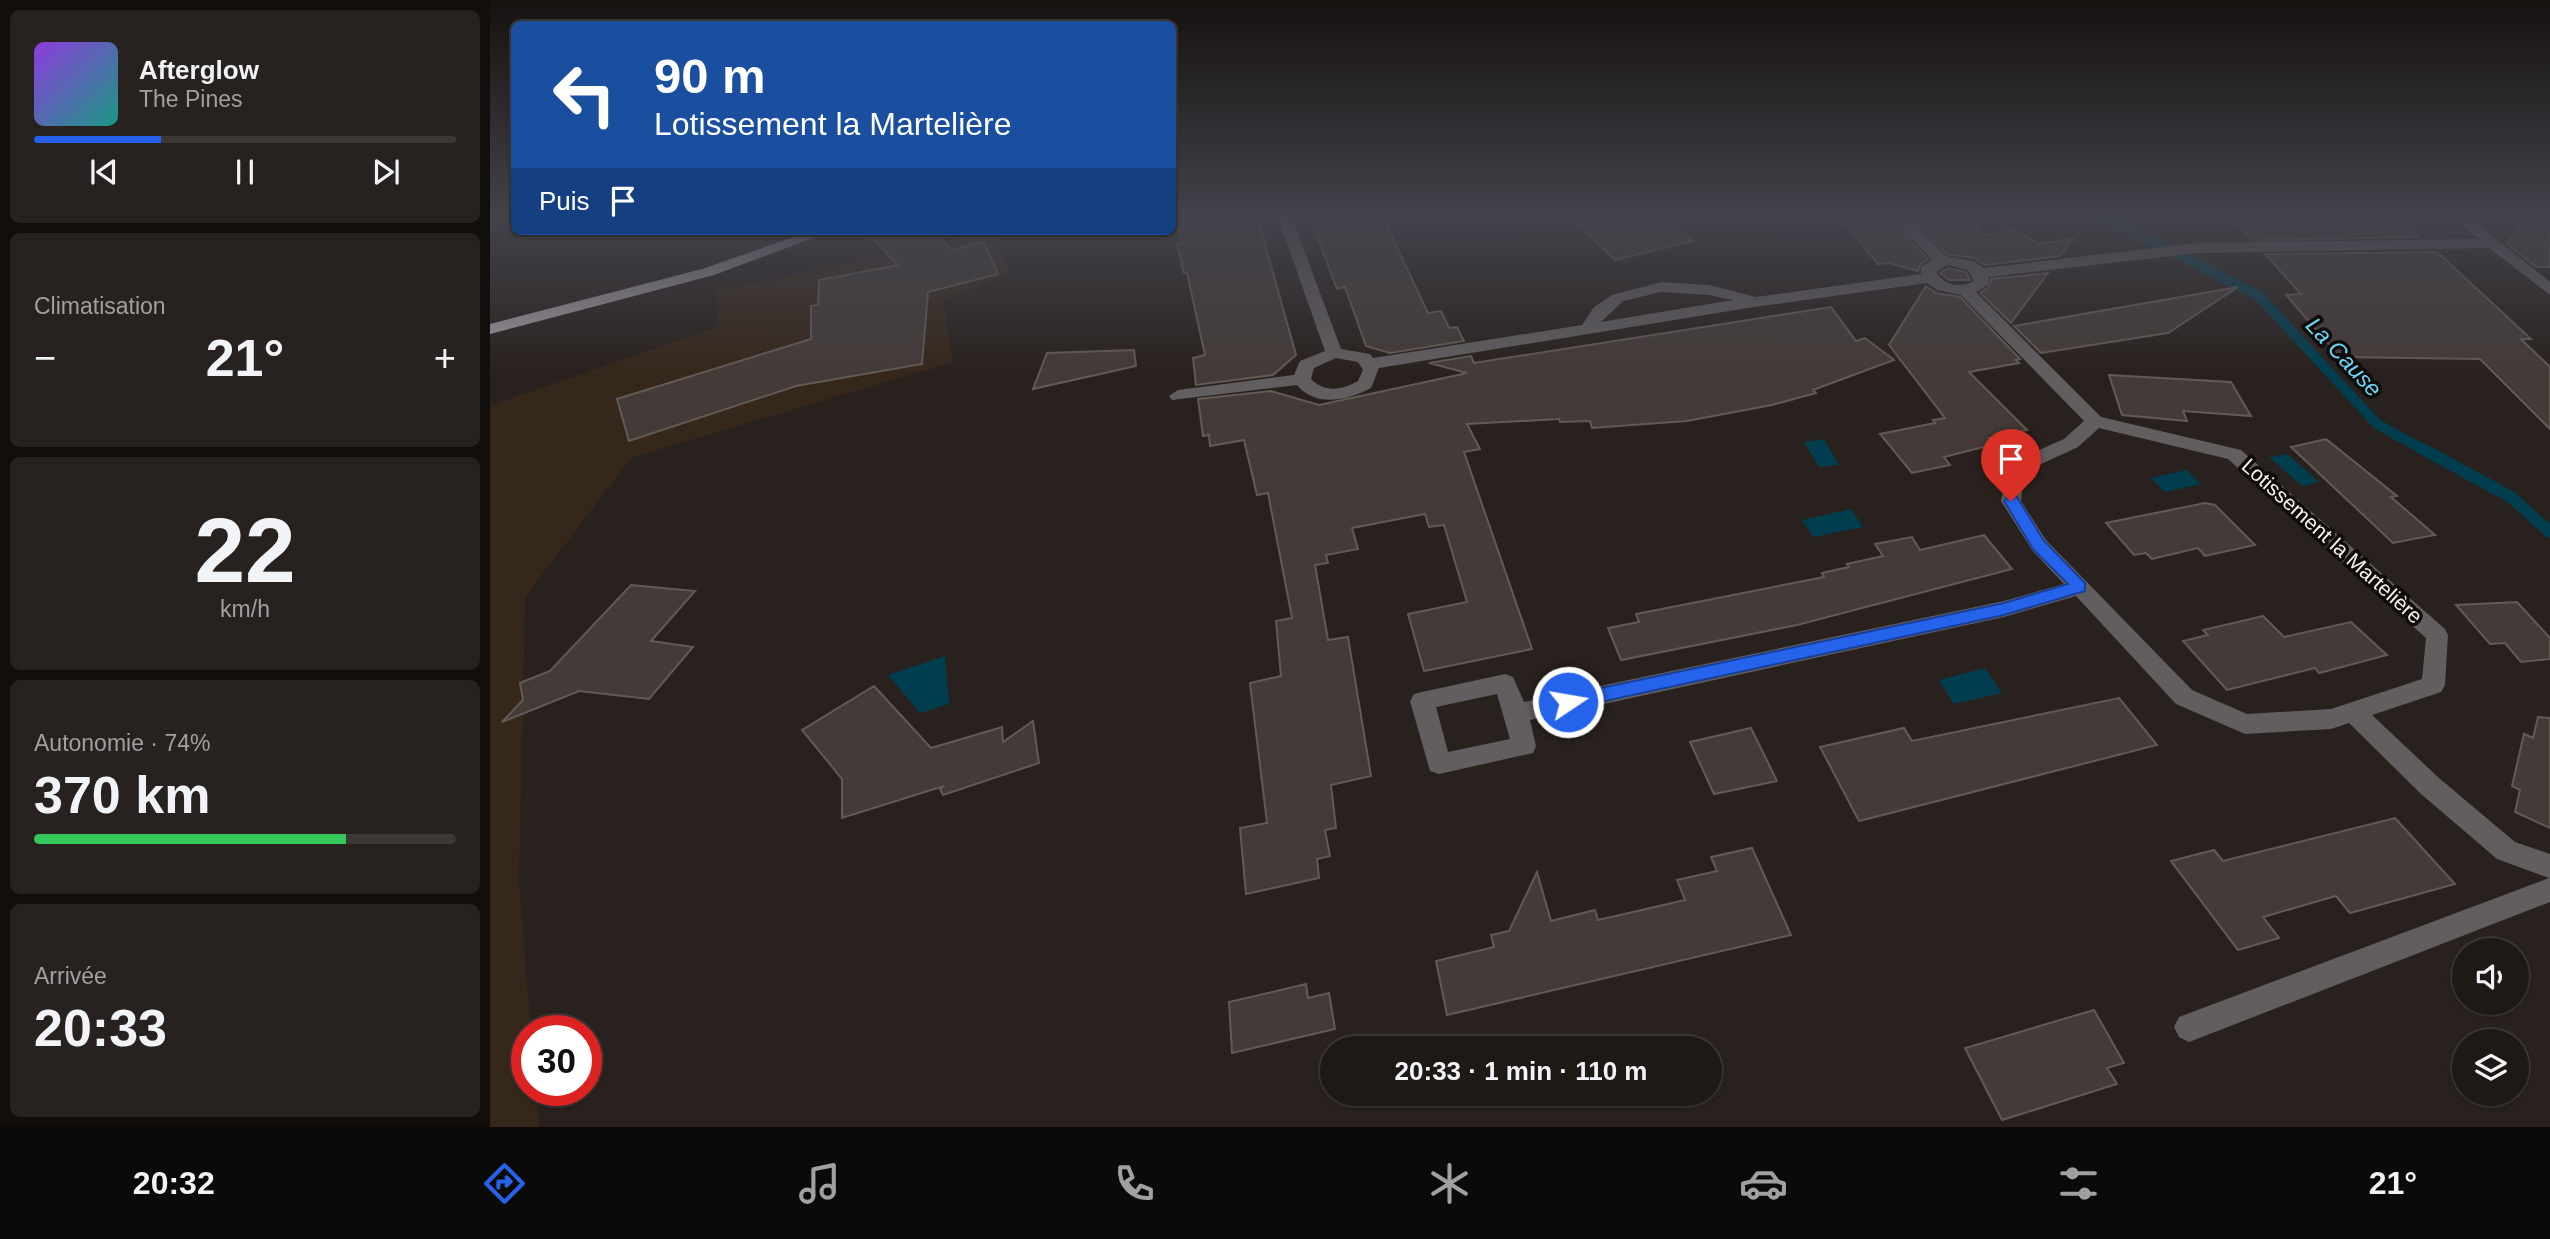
<!DOCTYPE html>
<html lang="fr">
<head>
<meta charset="utf-8">
<style>
	body { margin:0; font-family:Arial,sans-serif; background:#27221f; color:#f1f3f6; height:100vh; display:flex; flex-direction:column; font-size:26px; white-space:nowrap }
	* { box-sizing:border-box; margin:0 }
	p { font-size:23px; color:#a1a0a1 }
	.icon { flex:none; width:38px; height:38px; fill:none; stroke:currentColor; stroke-width:2; stroke-linecap:round; stroke-linejoin:round }
	.map { position:relative; flex:1; overflow:hidden }
	.panel { display:flex; flex-direction:column; gap:10px; padding:10px; background:#110e0c; width:490px }
	.panel>* { flex:none }
	.banner { position:absolute; left:21px; top:21px; width:665px; height:214px; border-radius:10px; box-shadow:0 2px 5px #0004,0 0 0 2px #3c3835; background:#1a4fa0; color:#fff; overflow:hidden }
	.controls { position:absolute; left:1962px; top:938px; display:grid; gap:14px }
	.controls a { display:grid; place-items:center; width:77px; height:77px; border-radius:50%; background:#1f1916; box-shadow:0 2px 5px #0004,0 0 0 2px #3c3835; font-size:35px }
	.speed { position:absolute; left:21px; top:1015px; display:flex; gap:14px; font-size:35px; font-weight:700; text-align:center }
	.speed>* { display:grid; place-content:center; width:91px; height:91px; border-radius:50%; background:#1f1916; box-shadow:0 2px 5px #0004,0 0 0 2px #3c3835; line-height:1 }
	.speed .limit { border:10px solid #d22; background:#fff; color:#111 }
	.pin { position:absolute; display:grid; place-items:center; width:60px; height:60px; color:#fff; margin:-72px -30px; border-radius:50% 50% 50% 0; rotate:-45deg; box-shadow:0 0 7px #0007 }
	.pin .icon { rotate:45deg }
	.me { position:absolute; width:77px; margin:-38px; rotate:78deg; stroke-linejoin:round; filter:drop-shadow(0 0 5px #0008) }
	.turn { display:flex; align-items:center; gap:24px; height:147px; padding:0 28px; font-size:32px }
	.turn .icon { width:91px; height:91px; stroke-width:2.5 }
	.turn b { display:block; font-size:49px; line-height:60px }
	.then { display:flex; align-items:center; height:66px; padding:0 28px; background:#0003; gap:14px; font-size:26px }
	.big { font-size:52px; font-weight:800; line-height:1.1 }
	.panel .tile { flex:1; display:flex; flex-direction:column; justify-content:center; gap:10px; min-width:0; padding:0 24px; border-radius:10px; background:#27221f }
	.panel .dial { align-items:center; gap:0 }
	.dial b { font-size:91px; line-height:1 }
	.song { display:flex; align-items:center; gap:21px }
	.cover { width:84px; height:84px; border-radius:10px; background:linear-gradient(135deg,hsl(270 70% 55%),hsl(170 70% 35%)) }
	.played { height:7px; border-radius:4px; background:linear-gradient(90deg,#2563eb 30%,#3c3835 30%) }
	.keys { display:flex; justify-content:space-around; direction:ltr }
	.heat { display:flex; justify-content:space-between; align-items:center; font-size:38px; direction:ltr }
	.charge { height:10px; border-radius:5px; background:linear-gradient(90deg,#34c759 74%,#3c3835 0) }
	.trip { position:absolute; left:830px; top:1036px; width:402px; height:70px; border-radius:35px; background:#1f1916; box-shadow:0 2px 5px #0004,0 0 0 2px #3c3835; font-weight:800; line-height:70px; text-align:center }
	.tab-bar { display:flex; height:112px; justify-content:space-around; align-items:center; background:#0c0a09; color:#a1a0a1 }
	.tab-bar .icon { width:49px; height:49px }
	.tab-bar .on { color:#2563eb }
	.tab-bar b { font-size:32px; color:#f1f3f6 }
	main { display:flex; flex:1; min-height:0 }
	.map>svg:first-child { display:block }
	.commercial { fill:#36271b }
	.water { fill:#003e4f }
	.lines { fill:none; stroke-linecap:round; stroke-linejoin:round }
	.stream-far1 { stroke:#003e4f; stroke-width:10 }
	.stream { stroke:#003e4f; stroke-width:12 }
	.building { fill:#443b38; stroke:#635a56; stroke-width:2 }
	.minor { fill:#625e60; fill-rule:evenodd }
	.major { fill:#a0989d; fill-rule:evenodd }
	.route { fill:#2563eb; stroke:#184099; stroke-width:2 }
	.labels { text-anchor:middle; stroke-width:7; stroke-linejoin:round; paint-order:stroke }
	.street-label { font-size:21px; fill:#f7f1ef; stroke:#0f0c0a }
	.water-label { font-size:23px; font-style:italic; fill:#6ed5fa; stroke:#0f0c0a }
</style>
</head>
<body>
<main>
<section class="panel">
<div class="tile">
<div class="song"><i class="cover"></i><div><b>Afterglow</b><p>The Pines</p></div></div>
<div class="played"></div>
<div class="keys"><svg class="icon" aria-label="previous" viewBox="0 0 24 24"><path d="M18 5L8 12l10 7zM5 5v14"/></svg><svg class="icon" aria-label="pause" viewBox="0 0 24 24"><path d="M8 5v14M16 5v14"/></svg><svg class="icon" aria-label="next" viewBox="0 0 24 24"><path d="M6 5l10 7-10 7zM19 5v14"/></svg></div>
</div>
<div class="tile"><p>Climatisation</p>
<div class="heat"><a>−</a><b class="big">21°</b><a>+</a></div>
</div>
<div class="tile dial"><b>22</b><p>km/h</p></div>
<div class="tile"><p>Autonomie · 74%</p><b class="big">370 km</b><div class="charge"></div></div>
<div class="tile"><p>Arrivée</p><b class="big">20:33</b></div>
</section>
<div class="map">
<svg width="2060" height="1127" viewBox="0 0 2060 1127">
	<rect width="100%" height="100%" fill="#29211e"/>
	<path class="commercial" d="M 505,231 L 519,274 L 453,300 L 463,362 L 141,458 L 35,597 L 29,883 L 41,1031 L 37,1031 L 37,1090 L 46,1090 L 49,1127 L 0,1127 L 0,406 L 229,326 L 225,292 Z"/>
	<path class="water" d="M 1334,439 L 1349,465 L 1329,467 L 1314,442 Z
		M 1797,454 L 1829,482 L 1812,486 L 1779,457 Z
		M 1696,470 L 1711,484 L 1675,492 L 1661,478 Z
		M 1361,509 L 1373,527 L 1323,537 L 1312,520 Z
		M 455,656 L 459,704 L 430,713 L 398,675 Z
		M 1495,668 L 1512,693 L 1464,704 L 1449,680 Z"/>
	<g class="lines">
		<path class="stream-far1" d="M 1615,218 L 1768,295 L 1887,424 L 1934,450"/>
		<path class="stream" d="M 1931,448 L 2021,497 L 2060,532"/>
	</g>
	<path class="building" d="M 686,218 L 722,218 L 725,229 L 769,223 L 806,355 L 783,375 L 706,385 L 703,358 L 715,355 L 697,273 L 694,273 L 687,244 L 692,243 Z
		M 820,218 L 893,218 L 938,313 L 951,311 L 959,328 L 967,327 L 974,341 L 900,353 L 876,346 L 855,287 L 847,289 Z
		M 1081,218 L 1176,218 L 1203,241 L 1125,260 Z
		M 1421,218 L 1476,218 L 1493,235 L 1526,230 L 1548,244 L 1583,239 L 1570,256 L 1495,265 L 1483,258 L 1457,254 Z
		M 1742,218 L 1905,218 L 1929,237 L 1762,240 Z
		M 2035,218 L 2060,218 L 2060,267 L 2046,267 L 2017,244 Z
		M 1401,219 L 1438,259 L 1430,265 L 1428,271 L 1398,263 L 1388,264 L 1354,223 Z
		M 375,231 L 445,231 L 461,250 L 494,242 L 508,274 L 438,292 L 432,364 L 306,386 L 139,441 L 127,399 L 321,339 L 321,306 L 328,305 L 329,280 L 408,265 Z
		M 1947,252 L 2041,339 L 2031,339 L 2060,367 L 2060,429 L 1990,359 L 1850,357 L 1796,295 L 1811,294 L 1775,254 Z
		M 1458,268 L 1476,272 L 1480,280 L 1459,280 L 1450,273 Z
		M 1558,273 L 1521,323 L 1490,293 L 1499,287 L 1501,279 Z
		M 1436,286 L 1446,293 L 1470,297 L 1530,359 L 1526,360 L 1529,363 L 1479,372 L 1537,430 L 1499,438 L 1505,444 L 1454,457 L 1460,465 L 1422,473 L 1390,434 L 1445,423 L 1443,420 L 1455,418 L 1399,345 Z
		M 1748,287 L 1678,333 L 1551,353 L 1524,326 Z
		M 1341,307 L 1366,341 L 1375,338 L 1404,360 L 1323,390 L 1326,393 L 1282,405 L 1197,421 L 1102,428 L 1100,421 L 1070,422 L 1069,419 L 977,424 L 990,449 L 974,452 L 1042,649 L 934,671 L 918,614 L 977,602 L 954,525 L 939,527 L 935,514 L 862,528 L 868,549 L 836,555 L 838,563 L 825,565 L 838,640 L 858,637 L 881,776 L 841,785 L 846,828 L 835,830 L 840,856 L 827,859 L 829,878 L 756,894 L 750,828 L 777,823 L 760,683 L 791,676 L 786,621 L 802,618 L 778,493 L 767,495 L 754,440 L 720,446 L 719,435 L 713,436 L 708,399 L 781,391 L 829,405 L 977,373 L 939,363 L 981,356 L 984,363 Z
		M 644,350 L 646,366 L 543,389 L 557,353 Z
		M 1619,375 L 1741,382 L 1761,416 L 1693,411 L 1697,421 L 1632,415 Z
		M 1836,439 L 1907,496 L 1901,497 L 1945,535 L 1903,543 L 1801,447 Z
		M 1715,503 L 1725,505 L 1765,545 L 1715,556 L 1708,548 L 1662,559 L 1656,553 L 1644,555 L 1616,523 Z
		M 1494,535 L 1522,569 L 1307,625 L 1131,660 L 1118,628 L 1149,622 L 1146,614 L 1334,577 L 1332,573 L 1359,567 L 1357,564 L 1393,556 L 1385,544 L 1422,537 L 1430,550 Z
		M 141,585 L 205,591 L 161,641 L 203,647 L 159,699 L 89,691 L 12,722 L 33,700 L 30,683 L 60,671 Z
		M 2027,602 L 2060,638 L 2060,659 L 2031,662 L 2015,643 L 2000,644 L 1966,605 Z
		M 1773,616 L 1794,637 L 1861,622 L 1897,655 L 1829,673 L 1825,668 L 1737,690 L 1693,641 L 1718,635 L 1713,630 Z
		M 384,686 L 441,748 L 512,727 L 513,742 L 543,721 L 549,763 L 453,795 L 450,789 L 454,786 L 352,818 L 352,779 L 312,730 Z
		M 1629,698 L 1667,745 L 1369,821 L 1330,747 L 1414,728 L 1422,741 Z
		M 2048,717 L 2060,718 L 2060,828 L 2025,812 L 2030,790 L 2022,786 L 2034,734 L 2043,738 Z
		M 1261,728 L 1287,781 L 1224,794 L 1200,742 Z
		M 1905,818 L 1965,884 L 1860,913 L 1846,896 L 1773,917 L 1789,938 L 1748,950 L 1681,861 L 1724,850 L 1733,861 Z
		M 1262,848 L 1301,935 L 957,1015 L 946,961 L 1004,947 L 1001,935 L 1019,931 L 1047,872 L 1061,921 L 1105,910 L 1108,920 L 1195,900 L 1187,880 L 1227,871 L 1221,857 Z
		M 816,984 L 818,998 L 839,993 L 845,1029 L 742,1053 L 739,1002 Z
		M 1604,1010 L 1634,1063 L 1617,1068 L 1627,1084 L 1512,1120 L 1475,1048 Z"/>
	<g class="lines">
		<path class="minor" d="M 788,218 L 802,218 L 851,349 L 880,354 L 883,358 L 1092,325 L 1104,307 L 1122,295 L 1171,282 L 1219,285 L 1266,297 L 1431,274 L 1431,267 L 1442,260 L 1403,218 L 1418,218 L 1456,256 L 1483,261 L 1494,268 L 1707,243 L 1988,239 L 1965,218 L 1980,218 L 2060,282 L 2060,295 L 1999,248 L 1707,253 L 1499,277 L 1498,285 L 1486,292 L 1611,417 L 1751,450 L 1955,629 L 1958,635 L 1955,685 L 1951,692 L 1882,715 L 1949,778 L 2025,842 L 2060,854 L 2060,902 L 1699,1042 L 1689,1037 L 1684,1027 L 1689,1017 L 2059,878 L 2007,859 L 1931,794 L 1859,723 L 1841,729 L 1755,734 L 1686,704 L 1586,596 L 1514,617 L 1040,720 L 1046,746 L 1043,753 L 949,774 L 940,771 L 920,701 L 924,694 L 932,692 L 1015,674 L 1023,677 L 1034,702 L 1514,601 L 1574,584 L 1542,550 L 1511,501 L 1518,464 L 1574,439 L 1594,421 L 1471,295 L 1447,290 L 1437,283 L 1264,307 L 889,368 L 881,388 C 859,400 825,408 807,385 L 682,400 L 679,396 L 688,390 L 804,375 L 810,361 L 835,351 ZM 1458,265 L 1478,270 L 1484,281 C 1470,289 1454,285 1446,272 ZM 1171,292 L 1219,295 L 1243,300 L 1111,322 L 1133,301 ZM 846,358 L 868,362 L 873,370 L 868,381 C 852,390 835,393 821,379 L 824,368 ZM 1609,428 L 1738,459 L 1936,638 L 1932,679 L 1841,709 L 1757,714 L 1702,690 L 1556,540 L 1531,501 L 1534,472 L 1588,447 ZM 1007,694 L 1020,739 L 958,752 L 946,707 Z"/>
		<path class="major" d="M 321,231 L 342,231 L 224,275 L 0,334 L 0,324 L 212,269 Z"/>
	</g>
	<linearGradient id="sky" x2="0" y2="1"><stop stop-color="#171210"/><stop offset="0.58" stop-color="#43434c"/><stop offset="1" stop-color="#43434c" stop-opacity="0"/></linearGradient>
	<rect width="2060" height="375" fill="url(#sky)"/>
	<path class="route" d="M 1521,496 L 1527,497 L 1554,541 L 1595,583 L 1595,591 L 1514,615 L 1078,709 L 1069,702 L 1078,695 L 1514,603 L 1578,584 L 1543,549 L 1514,501 Z"/>
	<g class="labels">
		<g class="street-label">
			<text transform="translate(1842 541) rotate(42)" y="7">Lotissement la Martelière</text>
		</g>
		<g class="water-label">
			<text transform="translate(1854 357) rotate(47)" y="8">La Cause</text>
		</g>
	</g>
</svg>
<div class="controls">
<a><svg class="icon" aria-label="sound" viewBox="0 0 24 24"><path d="M4 9h4l5-4v14l-5-4H4zM17 9q2 3 0 6"/></svg></a>
<a><svg class="icon" aria-label="layers" viewBox="0 0 24 24"><path d="M12 4l9 5-9 5-9-5zM3 14l9 5 9-5"/></svg></a>
</div>
<div class="speed"><div class="limit">30</div></div>
<div class="pin" style="left:1521px;top:501px;background:#d93025"><svg class="icon" aria-label="arrive" viewBox="0 0 24 24"><path d="M6 21V4h12l-3 4 3 4H6"/></svg></div>
<svg class="me" style="left:1078px;top:702px" viewBox="-20 -20 40 40"><circle r="17" fill="#2563eb" stroke="#fff" stroke-width="3"/><path d="M0-11L8 9 0 5-8 9z" fill="#fff"/></svg>
<div class="trip">20:33 · 1 min · 110 m</div>
<div class="banner">
<div class="turn"><svg class="icon" aria-label="left" viewBox="0 0 24 24"><path d="M17 20v-9H6M10 6l-5 5 5 5"/></svg><div><b>90 m</b>Lotissement la Martelière</div></div>
<div class="then">Puis<svg class="icon" aria-label="arrive" viewBox="0 0 24 24"><path d="M6 21V4h12l-3 4 3 4H6"/></svg></div>
</div>
</div>
</main>
<nav class="tab-bar">
<b>20:32</b>
<svg class="icon on" aria-label="directions" viewBox="0 0 24 24"><path d="M12 3l9 9-9 9-9-9zM9 14v-3h6M13 9l2 2-2 2"/></svg>
<svg class="icon" aria-label="music" viewBox="0 0 24 24"><path d="M9 18V5l10-2v13"/><circle cx="6" cy="18" r="3"/><circle cx="16" cy="16" r="3"/></svg>
<svg class="icon" aria-label="phone" viewBox="0 0 24 24"><path d="M5 4h4l2 5-3 2q2 4 5 5l2-3 5 2v4C11 20 4 13 5 4z"/></svg>
<svg class="icon" aria-label="climate" viewBox="0 0 24 24"><path d="M12 3v18M4 7l16 10M4 17L20 7"/></svg>
<svg class="icon" aria-label="car" viewBox="0 0 24 24"><path d="M5 17H2v-5l4-1 3-4h7l3 4 3 1v5h-3M9 17h6M6 11h13"/><circle cx="7" cy="17" r="2"/><circle cx="17" cy="17" r="2"/></svg>
<svg class="icon" aria-label="filters" viewBox="0 0 24 24"><path d="M4 7h16M4 17h16"/><circle cx="9" cy="7" r="2"/><circle cx="15" cy="17" r="2"/></svg>
<b>21°</b>
</nav>
</body>
</html>
